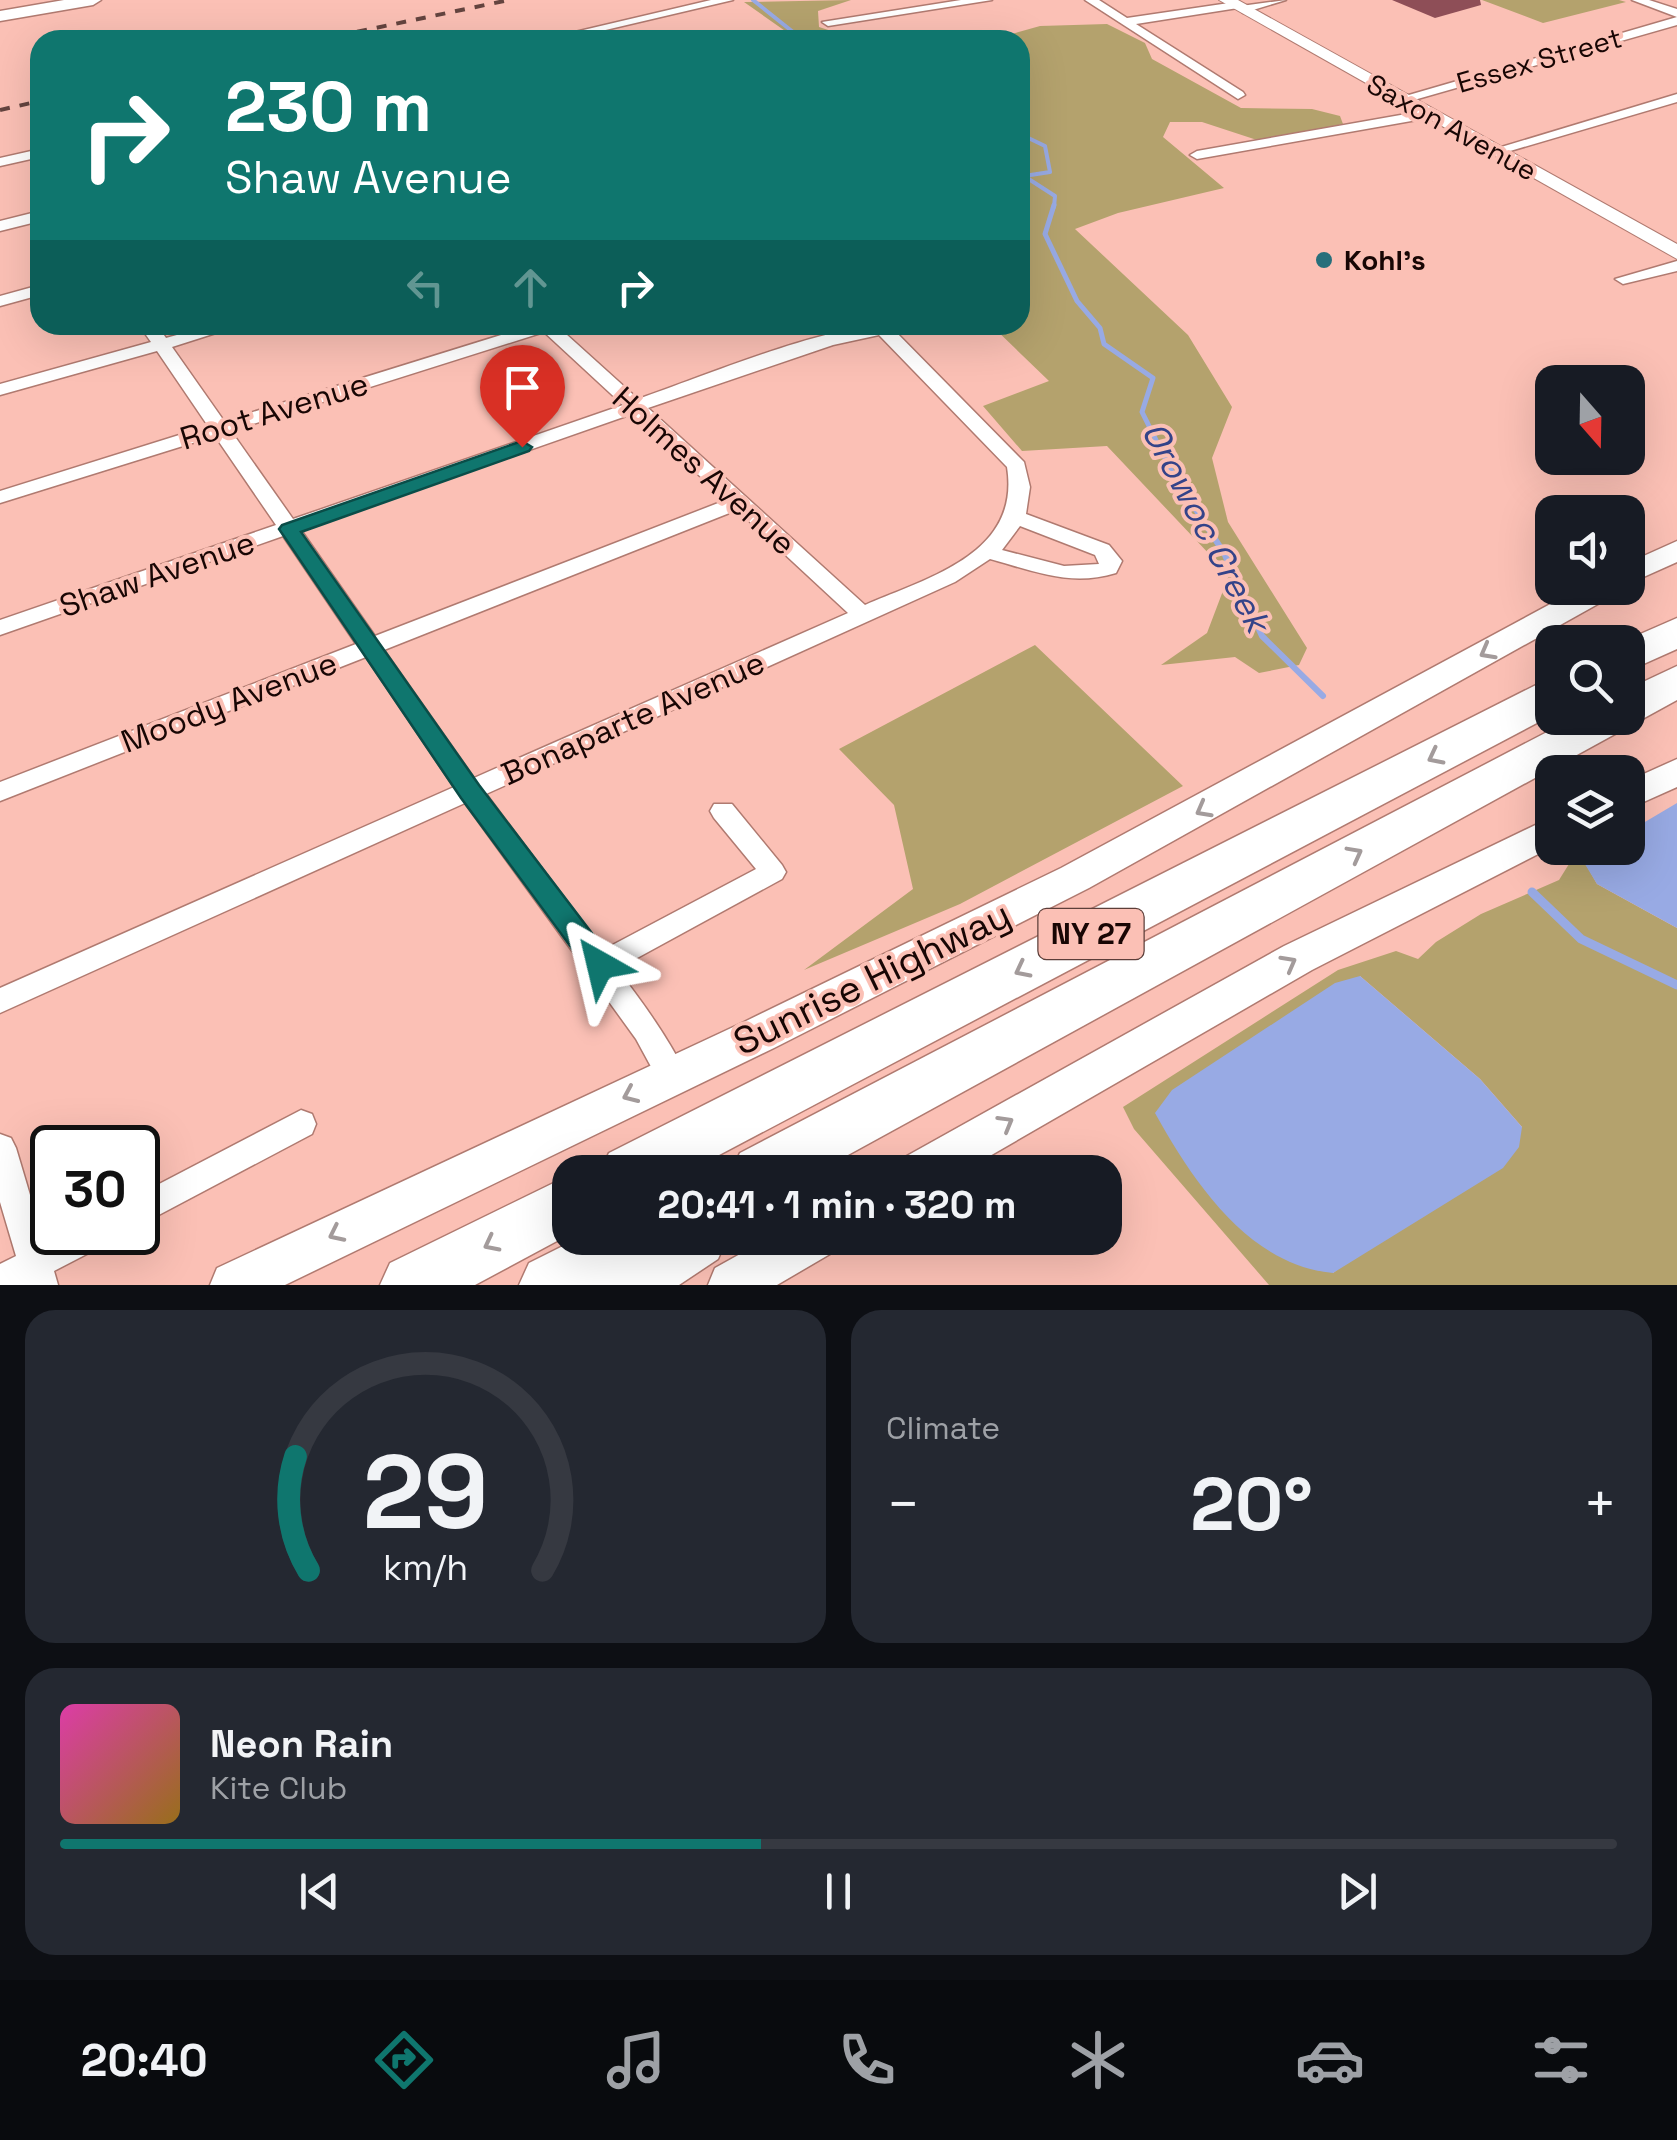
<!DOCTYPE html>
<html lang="en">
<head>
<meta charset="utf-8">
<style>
	body { margin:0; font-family:"Space Grotesk",sans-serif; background:#242831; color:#f1f3f6; height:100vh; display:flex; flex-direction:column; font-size:38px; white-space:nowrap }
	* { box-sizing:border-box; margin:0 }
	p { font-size:32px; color:#9ea1a6 }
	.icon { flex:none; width:55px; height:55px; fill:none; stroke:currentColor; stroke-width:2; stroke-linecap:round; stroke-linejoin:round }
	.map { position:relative; height:1285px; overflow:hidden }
	.side { display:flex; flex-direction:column; gap:25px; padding:25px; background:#0d0f14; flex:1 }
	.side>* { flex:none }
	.banner { position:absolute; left:30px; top:30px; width:1000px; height:305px; border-radius:30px; box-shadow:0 10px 40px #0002; background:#0f766e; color:#fff; overflow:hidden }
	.needle { width:65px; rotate:160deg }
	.controls { position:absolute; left:1535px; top:365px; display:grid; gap:20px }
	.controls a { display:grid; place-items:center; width:110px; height:110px; border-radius:20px; background:#171b24; box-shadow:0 10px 40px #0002; font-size:50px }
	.speed { position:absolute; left:30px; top:1125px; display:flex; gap:20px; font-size:50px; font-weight:700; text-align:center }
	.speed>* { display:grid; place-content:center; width:130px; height:130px; border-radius:50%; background:#171b24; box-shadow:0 10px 40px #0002; line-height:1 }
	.speed .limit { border:5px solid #111; border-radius:15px; background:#fff; color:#111 }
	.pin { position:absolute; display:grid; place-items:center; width:85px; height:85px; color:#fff; margin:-102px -42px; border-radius:50% 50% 50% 0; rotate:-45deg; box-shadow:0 0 10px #0007 }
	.pin .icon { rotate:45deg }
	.me { position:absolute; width:110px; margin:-55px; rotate:323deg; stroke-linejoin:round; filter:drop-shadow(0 0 8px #0008) }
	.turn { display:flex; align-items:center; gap:35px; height:210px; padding:0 30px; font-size:45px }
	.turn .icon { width:130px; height:130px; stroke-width:2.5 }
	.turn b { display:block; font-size:70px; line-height:85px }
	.lanes { display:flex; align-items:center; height:95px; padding:0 30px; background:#0003; justify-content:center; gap:50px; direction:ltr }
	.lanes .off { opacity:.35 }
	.big { font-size:75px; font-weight:600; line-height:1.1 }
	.side .tile { flex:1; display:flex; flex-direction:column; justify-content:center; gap:15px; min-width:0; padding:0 35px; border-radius:30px; background:#242831 }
	.side .dial { align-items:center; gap:0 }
	.dial svg { height:260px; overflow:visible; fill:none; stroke:#363941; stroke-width:7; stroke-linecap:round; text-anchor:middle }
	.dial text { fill:#f1f3f6; stroke:none }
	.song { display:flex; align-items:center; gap:30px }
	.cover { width:120px; height:120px; border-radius:15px; background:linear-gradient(135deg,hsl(320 70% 55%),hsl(40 70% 35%)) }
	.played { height:10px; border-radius:5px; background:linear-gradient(90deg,#0f766e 45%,#363941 45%) }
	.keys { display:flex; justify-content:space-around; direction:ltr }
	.heat { display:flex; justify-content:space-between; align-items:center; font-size:55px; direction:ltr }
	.side .tiles { flex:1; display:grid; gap:25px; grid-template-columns:1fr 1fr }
	.tile:last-child { grid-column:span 2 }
	.trip { position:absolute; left:552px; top:1155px; width:570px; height:100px; border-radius:30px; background:#171b24; box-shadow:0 10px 40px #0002; font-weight:600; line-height:100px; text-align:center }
	.tabs { display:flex; height:160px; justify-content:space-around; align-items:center; background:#090b0e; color:#9ea1a6 }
	.tabs .icon { width:70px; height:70px }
	.tabs .selected { color:#0f766e }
	.tabs b { font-size:45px; color:#f1f3f6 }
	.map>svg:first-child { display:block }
	.green { fill:#b4a26d; fill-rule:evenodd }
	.water { fill:#98aae4 }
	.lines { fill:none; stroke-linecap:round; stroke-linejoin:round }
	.stream-far3 { stroke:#98aae4; stroke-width:4 }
	.stream-far2 { stroke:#98aae4; stroke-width:5 }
	.stream-far1 { stroke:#98aae4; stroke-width:6 }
	.stream { stroke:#98aae4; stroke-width:9 }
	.building { fill:#8e4e57 }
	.minor-casing { stroke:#b07a70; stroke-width:3 }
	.tertiary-casing { stroke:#b07a70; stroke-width:2 }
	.secondary-casing { stroke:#b07a70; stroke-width:3 }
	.motorway-casing { stroke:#b07a70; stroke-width:3 }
	.minor { fill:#fff; fill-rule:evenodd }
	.tertiary { fill:#fff; fill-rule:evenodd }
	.secondary { fill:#fff; fill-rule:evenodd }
	.motorway { fill:#fff; fill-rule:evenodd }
	.rail { stroke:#64443f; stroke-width:4; stroke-dasharray:10 10; stroke-linecap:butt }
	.oneway { stroke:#a39b9b }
	.route { fill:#0f766e; stroke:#0a4d48; stroke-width:2.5 }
	.poi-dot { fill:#276f7b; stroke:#fbc0b5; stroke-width:4 }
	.labels { text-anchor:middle; stroke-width:8; stroke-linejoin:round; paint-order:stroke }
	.far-street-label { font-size:28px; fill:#180604; stroke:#fbc0b5 }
	.far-poi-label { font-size:28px; font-weight:bold; fill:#180604; stroke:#fbc0b5; text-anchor:start }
	.shield { fill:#fbc0b5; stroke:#5c3e39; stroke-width:2.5 }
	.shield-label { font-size:30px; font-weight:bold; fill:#180604 }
	.street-label { font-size:32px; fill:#180604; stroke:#fbc0b5 }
	.water-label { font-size:35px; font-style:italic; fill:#344389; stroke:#fbc0b5 }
	.near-street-label { font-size:38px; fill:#180604; stroke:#fbc0b5 }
</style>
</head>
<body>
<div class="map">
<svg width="1677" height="1285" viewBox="0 0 1677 1285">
	<rect width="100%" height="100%" fill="#fbc0b5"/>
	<path class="green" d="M 851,0 L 818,11 L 819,27 L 859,40 L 798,40 L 744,2 Z
		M 1482,0 L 1619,0 L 1626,2 L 1543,23 Z
		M 1107,24 L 1145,43 L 1152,59 L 1241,108 L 1312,109 L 1340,116 L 1343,124 L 1260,141 L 1202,122 L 1170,122 L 1163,137 L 1224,188 L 1118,213 L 1075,229 L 1188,335 L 1232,407 L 1212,458 L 1228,522 L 1307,648 L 1299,665 L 1259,673 L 1235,657 L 1161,665 L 1207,633 L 1229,575 L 1107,446 L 1022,451 L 983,406 L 1049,381 L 991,325 L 1020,325 L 1020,40 L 990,40 L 1040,26 Z
		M 1035,645 L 1183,786 L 960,904 L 804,970 L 913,889 L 894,805 L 839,749 Z
		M 1579,848 L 1604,848 L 1584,861 L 1597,884 L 1677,928 L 1677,1285 L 1269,1285 L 1134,1129 L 1123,1107 L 1338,970 L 1396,951 L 1418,959 L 1436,942 L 1481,914 L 1559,880 ZM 1360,976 L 1480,1079 L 1522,1127 L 1333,1273 Z"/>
	<path class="water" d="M 1677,803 L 1677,928 L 1597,884 L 1583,861 L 1604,848 L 1628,848 L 1628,832 Z
		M 1360,976 L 1480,1079 L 1522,1127 L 1519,1147 L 1503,1168 L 1333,1273 C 1248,1265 1193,1181 1155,1113 L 1172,1090 L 1335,983 Z"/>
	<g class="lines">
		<path class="stream-far3" d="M 753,0 L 803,40
			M 1020,134 L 1045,146 L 1050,172 L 1024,176 L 1055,196 L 1054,207"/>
		<path class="stream-far2" d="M 1054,205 L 1045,234 L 1077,301 L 1100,328 L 1104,344 L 1153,378 L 1142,412 L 1174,476"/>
		<path class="stream-far1" d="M 1173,474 L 1224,553 L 1262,636 L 1323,696"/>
		<path class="stream" d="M 1532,892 L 1581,939 L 1677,985"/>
	</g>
	<path class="building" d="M 1392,0 L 1480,0 L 1481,5 L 1435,18 Z"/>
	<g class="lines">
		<defs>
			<path id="minor" d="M 711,0 L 733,0 L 563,40 L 541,40 Z
				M 961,0 L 992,0 L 828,26 L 822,22 Z
				M 1085,0 L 1099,0 L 1127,18 L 1236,2 L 1241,6 L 1286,0 L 1243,13 L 1238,8 L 1136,24 L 1243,92 L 1245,95 L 1238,99 Z
				M 1632,0 L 1649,0 L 1677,9 L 1677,17 Z
				M 1677,17 L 1677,25 L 1407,102 L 1395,99 Z
				M 773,36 L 778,37 L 780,40 L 767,40 Z
				M 1677,94 L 1677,102 L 1500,154 L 1488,151 Z
				M 1429,110 L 1434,111 L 1434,117 L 1197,159 L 1190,155 L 1197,151 Z
				M 40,149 L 40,157 L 0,166 L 0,158 Z
				M 40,211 L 40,221 L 0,231 L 0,221 Z
				M 1677,261 L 1677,271 L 1623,284 L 1615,279 Z
				M 40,285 L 40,295 L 0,306 L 0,296 Z
				M 139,325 L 157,325 L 166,338 L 213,325 L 241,325 L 172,347 L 224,421 L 533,325 L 556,325 L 638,399 C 705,376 825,325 889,325 L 1024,462 L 1030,487 L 1026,514 L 1109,545 L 1122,561 L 1116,573 C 1070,587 1034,571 990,559 L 955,582 L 486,794 L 603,950 L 756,869 L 714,818 L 710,811 L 714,804 L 732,804 L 782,865 L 786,872 L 782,879 L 617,969 C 643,1003 668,1037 687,1076 L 683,1085 L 672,1089 L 661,1085 L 636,1039 L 465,803 L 0,1013 L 0,988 L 454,787 L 366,657 L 0,801 L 0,782 L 356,644 L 283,536 L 0,635 L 0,620 L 276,525 L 215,436 L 0,503 L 0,491 L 208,426 L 157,351 L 0,395 L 0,384 L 151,342 ZM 544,332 L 623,405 L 293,519 L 231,431 ZM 879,335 L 1007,467 C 1021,554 929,577 865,605 L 648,408 L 833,345 ZM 632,414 L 726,500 L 375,636 L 301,530 ZM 737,510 L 848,613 L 474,778 L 384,650 ZM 1020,526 L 1095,555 L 1099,564 L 1064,566 L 1002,550 Z
				M 301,1110 L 312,1114 L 316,1124 L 312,1134 L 138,1226 L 138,1195 Z
				M 0,1134 L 11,1138 L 16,1148 L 44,1242 L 62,1232 L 112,1232 L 108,1243 L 54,1271 L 58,1285 L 0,1285 L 0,1264 L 16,1256 L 0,1202 Z"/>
			<path id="tertiary" d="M 1219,0 L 1238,0 L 1677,244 L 1677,259 Z"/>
			<path id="secondary" d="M 64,0 L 101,0 L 93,5 L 0,21 L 0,11 Z
				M 1677,541 L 1677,562 L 1628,584 L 1628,563 Z
				M 1580,588 L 1619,588 L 1614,595 L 1089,888 L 774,1048 L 285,1285 L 210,1285 L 217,1268 L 744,1022 L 1061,868 Z
				M 1677,759 L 1677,787 L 1628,809 L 1628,781 Z
				M 1552,817 L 1552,847 L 1312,970 L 962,1172 L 898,1172 L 905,1157 L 1284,946 Z
				M 769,1238 L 837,1238 L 830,1254 L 777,1285 L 708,1285 L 715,1268 Z"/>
			<path id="motorway" d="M 1677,618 L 1677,649 L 1628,671 L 1628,642 L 1622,642 Z
				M 1677,666 L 1677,700 L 817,1172 L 731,1172 L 740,1153 L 1574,718 L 1628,718 L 1628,689 Z
				M 1552,681 L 1552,715 L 687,1172 L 600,1172 L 609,1153 L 1536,685 Z
				M 570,1175 L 570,1234 L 475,1285 L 380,1285 L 390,1263 Z
				M 579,1238 L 727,1238 L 718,1259 L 679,1285 L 519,1285 L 529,1263 Z"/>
		</defs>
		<use href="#minor" class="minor-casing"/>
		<use href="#tertiary" class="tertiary-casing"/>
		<use href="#secondary" class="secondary-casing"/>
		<use href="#motorway" class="motorway-casing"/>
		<use href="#minor" class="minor"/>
		<use href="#tertiary" class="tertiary"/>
		<use href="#secondary" class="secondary"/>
		<use href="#motorway" class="motorway"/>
		<path class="rail" d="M 318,40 L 509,0
			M 0,110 L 40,101"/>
	</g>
	<defs><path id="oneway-chevron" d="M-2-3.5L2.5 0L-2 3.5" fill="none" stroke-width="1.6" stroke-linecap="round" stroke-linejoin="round" transform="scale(2.5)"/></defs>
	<g class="oneway">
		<use href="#oneway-chevron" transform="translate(1487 652) rotate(151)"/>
		<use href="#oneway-chevron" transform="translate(1435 757) rotate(153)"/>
		<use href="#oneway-chevron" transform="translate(1203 810) rotate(151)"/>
		<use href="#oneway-chevron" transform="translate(1355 854) rotate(-28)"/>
		<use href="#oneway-chevron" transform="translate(1289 963) rotate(-29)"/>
		<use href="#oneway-chevron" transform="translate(1022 970) rotate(153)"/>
		<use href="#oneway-chevron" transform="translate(630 1095) rotate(156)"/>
		<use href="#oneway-chevron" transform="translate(1006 1123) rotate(-30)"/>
		<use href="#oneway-chevron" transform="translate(336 1234) rotate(154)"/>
		<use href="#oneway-chevron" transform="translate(491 1244) rotate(153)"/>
	</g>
	<path class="route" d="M 522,441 L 532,447 L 529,451 L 301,532 L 479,785 L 610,957 L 614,965 L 610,973 L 600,977 L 590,973 L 461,798 L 279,529 L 282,525 Z"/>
	<circle class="poi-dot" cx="1324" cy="260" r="10"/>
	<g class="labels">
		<g class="far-street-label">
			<text transform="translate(1539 60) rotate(-16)" y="10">Essex Street</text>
			<text transform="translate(1452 127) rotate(29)" y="10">Saxon Avenue</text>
		</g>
		<g class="far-poi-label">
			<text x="1344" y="270">Kohl's</text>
		</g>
		<rect class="shield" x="1038.5" y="909" width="105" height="50" rx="8"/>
		<g class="shield-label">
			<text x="1091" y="944">NY 27</text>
		</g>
		<g class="street-label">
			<text transform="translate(274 411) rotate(-17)" y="11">Root Avenue</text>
			<text transform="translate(704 471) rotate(42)" y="11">Holmes Avenue</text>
			<text transform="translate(157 574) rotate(-19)" y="11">Shaw Avenue</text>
			<text transform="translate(229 702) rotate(-21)" y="11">Moody Avenue</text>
			<text transform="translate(633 718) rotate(-24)" y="11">Bonaparte Avenue</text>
		</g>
		<g class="water-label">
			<text transform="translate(1206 527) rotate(62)" y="12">Orowoc Creek</text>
		</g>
		<g class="near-street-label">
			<text transform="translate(872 978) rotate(-26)" y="13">Sunrise Highway</text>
		</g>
	</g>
</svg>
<div class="controls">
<a><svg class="needle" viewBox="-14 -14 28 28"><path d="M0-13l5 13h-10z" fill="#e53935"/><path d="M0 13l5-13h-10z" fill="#9ea1a6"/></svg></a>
<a><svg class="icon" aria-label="sound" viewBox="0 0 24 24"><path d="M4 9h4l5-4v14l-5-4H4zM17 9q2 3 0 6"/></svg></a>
<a><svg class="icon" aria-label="search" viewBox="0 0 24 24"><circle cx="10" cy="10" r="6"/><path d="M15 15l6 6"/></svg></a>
<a><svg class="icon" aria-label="layers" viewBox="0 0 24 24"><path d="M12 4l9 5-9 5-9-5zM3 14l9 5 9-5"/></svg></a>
</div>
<div class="speed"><div class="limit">30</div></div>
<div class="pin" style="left:522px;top:447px;background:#d93025"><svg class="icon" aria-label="arrive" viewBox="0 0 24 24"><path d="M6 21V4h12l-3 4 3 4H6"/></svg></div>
<svg class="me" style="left:600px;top:965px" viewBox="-20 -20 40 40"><path d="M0-17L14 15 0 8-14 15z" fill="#0f766e" stroke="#fff" stroke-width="4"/></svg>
<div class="trip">20:41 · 1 min · 320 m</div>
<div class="banner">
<div class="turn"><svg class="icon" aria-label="right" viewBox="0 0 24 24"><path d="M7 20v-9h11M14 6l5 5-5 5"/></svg><div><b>230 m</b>Shaw Avenue</div></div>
<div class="lanes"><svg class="icon off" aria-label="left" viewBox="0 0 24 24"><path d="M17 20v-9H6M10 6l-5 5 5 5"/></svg><svg class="icon off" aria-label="ahead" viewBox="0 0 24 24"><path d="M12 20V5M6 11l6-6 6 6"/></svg><svg class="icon" aria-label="right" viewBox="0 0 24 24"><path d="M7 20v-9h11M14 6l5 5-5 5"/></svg></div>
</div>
</div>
<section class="side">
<div class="tiles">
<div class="tile dial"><svg viewBox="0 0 100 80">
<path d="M14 69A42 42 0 1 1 86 69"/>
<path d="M14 69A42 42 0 0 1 10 34" stroke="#0f766e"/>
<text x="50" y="56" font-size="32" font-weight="700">29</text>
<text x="50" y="72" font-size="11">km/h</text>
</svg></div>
<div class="tile"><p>Climate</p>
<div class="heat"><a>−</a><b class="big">20°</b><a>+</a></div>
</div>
<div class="tile">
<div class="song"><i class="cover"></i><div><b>Neon Rain</b><p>Kite Club</p></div></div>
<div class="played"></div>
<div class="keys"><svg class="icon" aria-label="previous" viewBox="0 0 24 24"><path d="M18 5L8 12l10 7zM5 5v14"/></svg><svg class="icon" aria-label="pause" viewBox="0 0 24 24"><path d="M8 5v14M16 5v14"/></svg><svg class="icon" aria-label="next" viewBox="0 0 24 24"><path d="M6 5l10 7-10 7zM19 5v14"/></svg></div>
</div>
</div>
</section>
<nav class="tabs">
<b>20:40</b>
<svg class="icon selected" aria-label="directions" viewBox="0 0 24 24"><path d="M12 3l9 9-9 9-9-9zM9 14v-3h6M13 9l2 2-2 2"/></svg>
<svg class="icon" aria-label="music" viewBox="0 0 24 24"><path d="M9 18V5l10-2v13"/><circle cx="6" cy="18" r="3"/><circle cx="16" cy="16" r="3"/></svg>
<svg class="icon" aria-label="phone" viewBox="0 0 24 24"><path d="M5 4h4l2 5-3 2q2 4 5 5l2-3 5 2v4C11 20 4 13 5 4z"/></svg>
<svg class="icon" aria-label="climate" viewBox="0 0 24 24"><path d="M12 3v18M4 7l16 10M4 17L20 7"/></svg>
<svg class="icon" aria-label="car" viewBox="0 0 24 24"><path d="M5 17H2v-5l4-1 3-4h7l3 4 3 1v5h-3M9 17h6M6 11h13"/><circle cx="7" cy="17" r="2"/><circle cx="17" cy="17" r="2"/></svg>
<svg class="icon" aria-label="filters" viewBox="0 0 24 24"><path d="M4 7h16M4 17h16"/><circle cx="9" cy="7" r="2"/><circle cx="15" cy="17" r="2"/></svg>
</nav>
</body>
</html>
